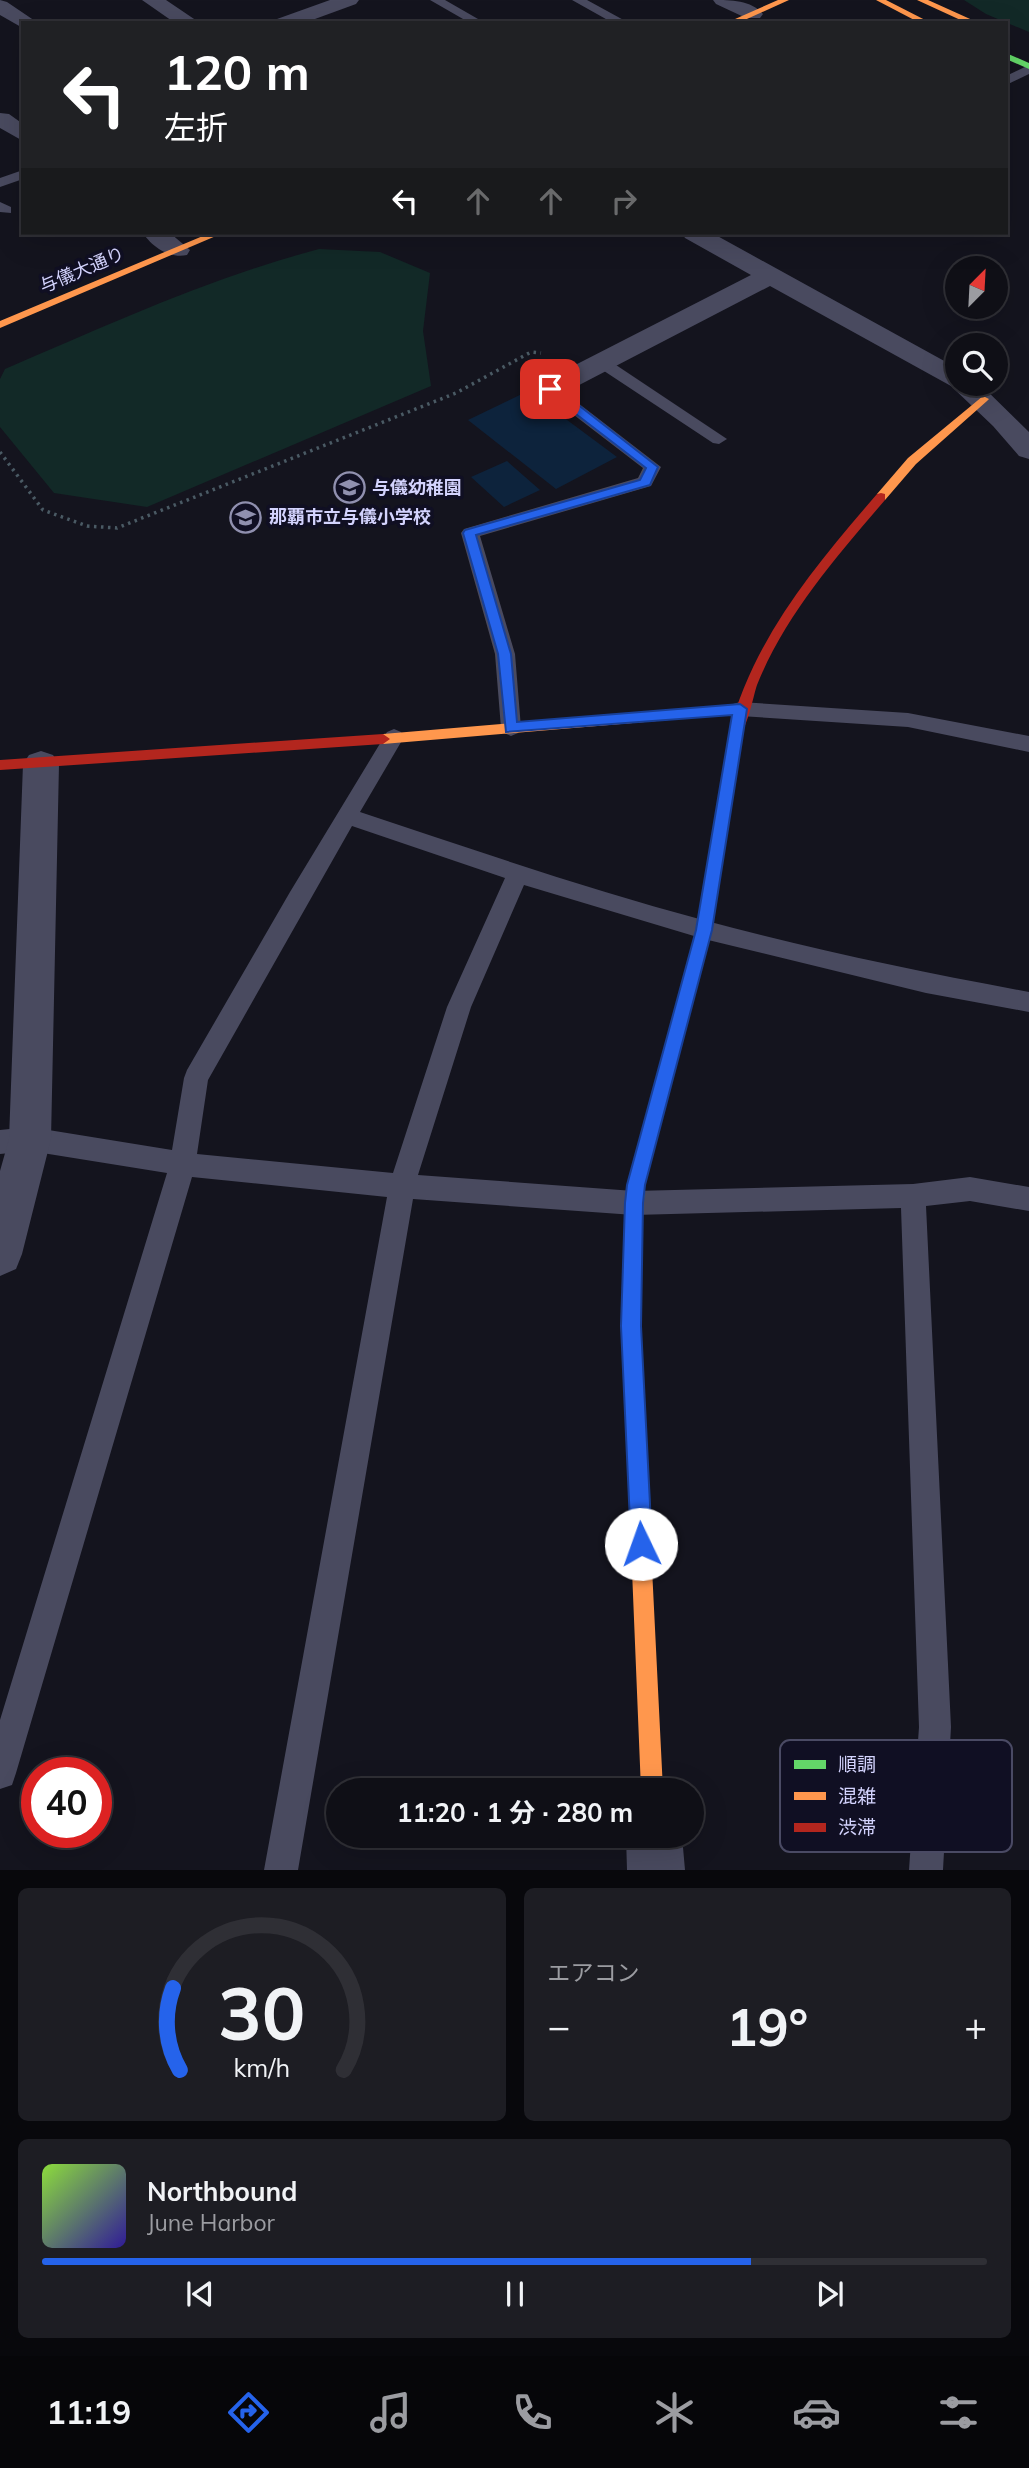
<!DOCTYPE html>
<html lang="ja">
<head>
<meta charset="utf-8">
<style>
	body { margin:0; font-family:Mulish,"Noto Sans JP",sans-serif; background:#1d1d23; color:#f1f3f6; height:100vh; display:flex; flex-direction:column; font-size:26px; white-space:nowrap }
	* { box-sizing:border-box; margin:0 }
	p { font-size:23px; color:#9b9ca1 }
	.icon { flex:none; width:38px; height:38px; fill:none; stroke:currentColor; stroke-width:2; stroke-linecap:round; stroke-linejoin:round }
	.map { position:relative; height:1870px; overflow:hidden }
	.side { display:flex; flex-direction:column; gap:18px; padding:18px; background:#08080c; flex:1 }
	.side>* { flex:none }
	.hud { position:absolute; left:21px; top:21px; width:987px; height:214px; border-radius:0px; box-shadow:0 7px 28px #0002,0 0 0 2px #2f2f35; background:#202124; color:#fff; overflow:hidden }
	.needle { width:46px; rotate:24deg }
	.tools { position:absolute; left:945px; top:256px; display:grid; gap:14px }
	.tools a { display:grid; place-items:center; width:63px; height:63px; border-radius:50%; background:#0f0f16; box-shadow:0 7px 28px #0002,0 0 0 2px #2f2f35; font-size:35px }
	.speed { position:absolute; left:21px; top:1757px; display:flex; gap:14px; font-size:35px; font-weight:700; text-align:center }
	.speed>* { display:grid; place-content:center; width:91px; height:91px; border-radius:50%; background:#0f0f16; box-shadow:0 7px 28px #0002,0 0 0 2px #2f2f35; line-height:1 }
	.speed .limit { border:10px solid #d22; background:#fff; color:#111 }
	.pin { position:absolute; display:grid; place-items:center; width:60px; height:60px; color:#fff; margin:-30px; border-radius:14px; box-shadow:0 4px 10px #0006 }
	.me { position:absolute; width:77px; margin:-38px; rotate:357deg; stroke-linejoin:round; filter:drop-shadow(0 0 5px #0008) }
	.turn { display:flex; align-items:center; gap:24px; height:147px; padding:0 28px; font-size:32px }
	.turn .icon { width:91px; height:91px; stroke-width:2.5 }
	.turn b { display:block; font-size:49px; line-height:60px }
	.lanes { display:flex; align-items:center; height:66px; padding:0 28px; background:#0003; justify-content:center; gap:35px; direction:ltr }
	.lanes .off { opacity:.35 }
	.big { font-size:52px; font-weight:700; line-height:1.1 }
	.side .card { flex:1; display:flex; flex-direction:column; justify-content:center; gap:10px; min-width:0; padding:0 24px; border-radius:10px; background:#1d1d23 }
	.side .dial { align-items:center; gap:0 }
	.dial svg { height:182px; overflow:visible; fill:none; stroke:#2f2f35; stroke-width:7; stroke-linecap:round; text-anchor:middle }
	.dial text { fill:#f1f3f6; stroke:none }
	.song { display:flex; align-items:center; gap:21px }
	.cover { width:84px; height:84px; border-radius:10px; background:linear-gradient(135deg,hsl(90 70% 55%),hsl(250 70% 35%)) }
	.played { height:7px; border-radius:4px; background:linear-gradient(90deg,#2563eb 75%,#2f2f35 75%) }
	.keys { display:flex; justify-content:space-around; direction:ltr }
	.heat { display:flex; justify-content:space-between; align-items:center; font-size:38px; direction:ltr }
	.side .tiles { flex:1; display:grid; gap:18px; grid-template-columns:1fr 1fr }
	.card:last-child { grid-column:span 2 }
	.trip { position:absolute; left:326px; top:1778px; width:378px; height:70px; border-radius:35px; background:#0f0f16; box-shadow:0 7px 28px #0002,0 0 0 2px #2f2f35; font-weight:700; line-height:70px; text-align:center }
	.tabs { display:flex; height:112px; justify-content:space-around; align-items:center; background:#060609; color:#9b9ca1 }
	.tabs .icon { width:49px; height:49px }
	.tabs .selected { color:#2563eb }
	.tabs b { font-size:32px; color:#f1f3f6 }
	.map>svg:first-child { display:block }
	.green { fill:#122927 }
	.water { fill:#0d233c }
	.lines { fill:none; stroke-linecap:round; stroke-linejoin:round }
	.path { stroke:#4a5a64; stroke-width:3.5; stroke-dasharray:2.5 4.5; stroke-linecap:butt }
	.lane { fill:#494a5f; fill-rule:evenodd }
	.street { fill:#494a5f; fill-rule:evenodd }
	.fast { fill:#63d668; fill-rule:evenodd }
	.slow { fill:#ff974d; fill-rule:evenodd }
	.jam { fill:#b3261e; fill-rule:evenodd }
	.route { fill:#2563eb; stroke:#184099; stroke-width:2 }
	.labels { text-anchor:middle; stroke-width:7; stroke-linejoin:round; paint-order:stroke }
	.far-street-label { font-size:18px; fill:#d3d3fd; stroke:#100f23 }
	.far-poi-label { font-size:18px; font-weight:bold; fill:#d3d3fd; stroke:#100f23; text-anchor:start }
	.key { fill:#100f23; stroke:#4a4a64; stroke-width:2 }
	.key-label { font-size:19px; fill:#d3d3fd }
</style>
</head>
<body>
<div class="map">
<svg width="1029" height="1870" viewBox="0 0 1029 1870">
	<rect width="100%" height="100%" fill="#14141e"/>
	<path class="green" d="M 964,0 L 1029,0 L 1029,32 L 986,14 Z
		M 319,249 L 380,252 L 430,273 L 423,331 L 431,386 L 147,507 L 54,493 L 0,427 L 0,379 L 5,369 C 108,325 210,278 319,249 Z"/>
	<path class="water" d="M 528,391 L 617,457 L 556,489 L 468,420 Z
		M 507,461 L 540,490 L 504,507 L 471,477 Z"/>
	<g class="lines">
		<path class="path" d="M 0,452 L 43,510 L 87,526 L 117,528 L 456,393 L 531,352 L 541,353"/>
		<path class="lane" d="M 430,0 L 445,0 L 485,23 L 470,23 Z
			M 572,0 L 587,0 L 629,23 L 613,23 Z
			M 1029,65 L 1029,74 L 1006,85 L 1006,76 Z
			M 23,170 L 23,179 L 0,187 L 0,178 Z
			M 0,202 L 11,207 L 11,213 L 0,212 Z
			M 601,357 L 607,359 L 727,439 L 719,444 L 713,443 L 595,365 L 593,362 Z
			M 550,384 L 556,386 L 661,467 L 651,486 L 480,536 L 515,654 L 521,728 L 518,733 L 511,736 L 504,733 L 501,728 L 495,654 L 461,533 L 464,529 L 638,478 L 643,468 L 544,392 L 542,389 Z
			M 740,702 L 908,713 L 1029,736 L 1029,752 L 908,727 L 740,716 L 733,714 L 730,709 L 733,704 Z
			M 394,729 L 401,732 L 404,737 L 360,812 C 474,850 588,889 703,920 C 810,949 920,972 1029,992 L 1029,1012 L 926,993 L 704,939 L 524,885 L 471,1007 L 418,1175 L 634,1191 L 913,1184 L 970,1177 L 1029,1187 L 1029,1211 L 970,1201 L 926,1206 L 951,1727 L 943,1870 L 909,1870 L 919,1727 L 901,1208 L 634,1215 L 413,1199 L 298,1870 L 264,1870 L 387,1197 L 192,1177 L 16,1773 L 12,1785 L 0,1789 L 0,1720 L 167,1173 L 30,1151 L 0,1154 L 0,1130 L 30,1127 L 172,1150 L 184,1078 L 187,1070 L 290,892 L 387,732 ZM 352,826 L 505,878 L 447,1007 L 393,1173 L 197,1154 L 208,1080 Z"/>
		<path class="street" d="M 0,0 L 7,2 L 38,23 L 23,23 L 21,27 L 0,15 Z
			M 142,0 L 166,0 L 200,23 L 175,23 Z
			M 330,0 L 359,0 L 356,4 L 304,23 L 274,23 L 277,19 Z
			M 713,0 C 731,0 751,0 763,14 L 760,18 L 746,18 L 716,4 Z
			M 0,113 L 9,114 L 23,124 L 23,141 L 0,128 Z
			M 143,233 L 170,233 L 190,250 L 187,255 C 170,259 152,247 143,233 Z
			M 682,233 L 712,233 L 957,368 L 957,383 L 979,383 L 1029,432 L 1029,459 L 1019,456 L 993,426 L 951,386 L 770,286 L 560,395 L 550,397 L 540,395 L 536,389 L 540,383 L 751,275 L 685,238 Z
			M 41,751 L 53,755 L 59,764 L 51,1139 L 22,1254 L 16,1269 L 0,1276 L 0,1171 L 9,1139 L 23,764 L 29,755 Z
			M 626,1836 L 682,1836 L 685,1870 L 627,1870 Z"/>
		<path class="fast" d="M 1006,53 L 1029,63 L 1029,69 L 1006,59 Z
			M 736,728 L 743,733 L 712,930 L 645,1185 L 642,1227 L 639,1233 L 633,1236 L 627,1233 L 624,1227 L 627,1185 L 696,930 L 729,733 Z"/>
		<path class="slow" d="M 778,0 L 789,0 L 738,23 L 726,23 Z
			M 876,0 L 886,0 L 931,23 L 920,23 Z
			M 917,0 L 928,0 L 979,23 L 967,23 Z
			M 210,233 L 223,233 L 0,328 L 0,321 Z
			M 983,396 L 989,399 L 987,401 L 916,464 L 885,500 L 877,500 L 877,494 L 908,458 Z
			M 740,704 L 747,709 L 740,714 L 383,744 L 376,739 L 383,734 Z
			M 633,1218 L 639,1221 L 642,1227 L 640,1326 L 663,1790 L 641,1790 L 622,1326 L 624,1227 L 627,1221 Z"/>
		<path class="jam" d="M 881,493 L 885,494 L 885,500 C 837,556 785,615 757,685 C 753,697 746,735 736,738 L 731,737 L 729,733 C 753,639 815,566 877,494 Z
			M 383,734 L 390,739 L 383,744 L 0,770 L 0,760 Z"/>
	</g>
	<path class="route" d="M 546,386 L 554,386 L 658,467 L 650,485 L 476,535 L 511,654 L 517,722 L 740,704 L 747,709 L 712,930 L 645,1185 L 643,1203 L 641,1326 L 652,1544 L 648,1552 L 641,1555 L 634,1552 L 631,1544 L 621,1326 L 625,1203 L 627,1185 L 696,930 L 732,715 L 506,732 L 498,654 L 463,533 L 465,530 L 640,480 L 646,468 L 546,391 Z"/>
	<defs>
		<symbol id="school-ring" viewBox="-11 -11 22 22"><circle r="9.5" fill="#100f23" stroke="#9090af" stroke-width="1.5"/><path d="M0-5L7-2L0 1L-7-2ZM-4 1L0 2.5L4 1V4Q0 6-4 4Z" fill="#9090af"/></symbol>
	</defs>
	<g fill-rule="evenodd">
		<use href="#school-ring" x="332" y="470" width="35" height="35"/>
		<use href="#school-ring" x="228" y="500" width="35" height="35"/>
	</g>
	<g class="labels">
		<g class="far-street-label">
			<text transform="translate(82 270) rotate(-23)" y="6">与儀大通り</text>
		</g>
		<g class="far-poi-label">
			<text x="372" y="494">与儀幼稚園</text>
			<text x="269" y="523">那覇市立与儀小学校</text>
		</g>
	</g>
	<rect x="780" y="1740" width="232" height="112" rx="10" class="key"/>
	<rect x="794" y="1760" width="32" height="9" fill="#63d668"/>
	<rect x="794" y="1792" width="32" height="8" fill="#ff974d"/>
	<rect x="794" y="1823" width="32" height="9" fill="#b3261e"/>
	<g class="key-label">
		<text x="838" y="1771">順調</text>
		<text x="838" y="1803">混雑</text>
		<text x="838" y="1834">渋滞</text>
	</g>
</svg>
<div class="tools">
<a><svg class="needle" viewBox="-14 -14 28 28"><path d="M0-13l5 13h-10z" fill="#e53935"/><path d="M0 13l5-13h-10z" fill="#9b9ca1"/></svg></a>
<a><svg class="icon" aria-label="search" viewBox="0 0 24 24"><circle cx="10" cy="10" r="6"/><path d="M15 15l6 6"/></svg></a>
</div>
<div class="speed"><div class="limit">40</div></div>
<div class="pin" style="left:550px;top:389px;background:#d93025"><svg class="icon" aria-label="arrive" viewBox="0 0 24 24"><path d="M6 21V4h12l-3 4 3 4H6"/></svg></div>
<svg class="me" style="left:641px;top:1544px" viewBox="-20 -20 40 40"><circle r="19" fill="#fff"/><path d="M0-13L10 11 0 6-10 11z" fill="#2563eb"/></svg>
<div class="trip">11:20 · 1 分 · 280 m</div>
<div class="hud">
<div class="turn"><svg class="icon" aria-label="left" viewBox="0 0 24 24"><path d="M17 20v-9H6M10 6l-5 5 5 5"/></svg><div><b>120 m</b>左折</div></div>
<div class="lanes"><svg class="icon" aria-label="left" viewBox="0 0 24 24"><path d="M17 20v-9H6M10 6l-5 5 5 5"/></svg><svg class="icon off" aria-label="ahead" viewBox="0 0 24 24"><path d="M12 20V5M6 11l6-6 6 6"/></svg><svg class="icon off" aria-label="ahead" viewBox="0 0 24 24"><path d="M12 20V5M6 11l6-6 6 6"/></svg><svg class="icon off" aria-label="right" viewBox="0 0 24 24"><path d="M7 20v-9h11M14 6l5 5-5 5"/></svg></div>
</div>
</div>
<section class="side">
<div class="tiles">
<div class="card dial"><svg viewBox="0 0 100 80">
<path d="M14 69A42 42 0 1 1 86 69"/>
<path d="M14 69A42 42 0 0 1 11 33" stroke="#2563eb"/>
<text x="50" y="56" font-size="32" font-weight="700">30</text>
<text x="50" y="72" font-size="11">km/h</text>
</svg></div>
<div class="card"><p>エアコン</p>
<div class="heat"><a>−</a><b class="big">19°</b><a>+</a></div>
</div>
<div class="card">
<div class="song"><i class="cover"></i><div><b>Northbound</b><p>June Harbor</p></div></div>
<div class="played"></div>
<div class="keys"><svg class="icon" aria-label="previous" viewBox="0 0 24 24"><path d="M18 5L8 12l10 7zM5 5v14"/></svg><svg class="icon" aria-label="pause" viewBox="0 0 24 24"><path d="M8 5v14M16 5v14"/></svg><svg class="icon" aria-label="next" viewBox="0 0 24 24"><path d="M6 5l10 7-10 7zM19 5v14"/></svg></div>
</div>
</div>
</section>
<nav class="tabs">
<b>11:19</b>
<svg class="icon selected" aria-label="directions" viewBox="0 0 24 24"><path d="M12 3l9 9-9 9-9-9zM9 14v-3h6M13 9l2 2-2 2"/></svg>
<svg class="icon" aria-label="music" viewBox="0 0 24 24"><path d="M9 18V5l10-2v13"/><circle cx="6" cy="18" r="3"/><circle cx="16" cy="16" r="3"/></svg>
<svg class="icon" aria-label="phone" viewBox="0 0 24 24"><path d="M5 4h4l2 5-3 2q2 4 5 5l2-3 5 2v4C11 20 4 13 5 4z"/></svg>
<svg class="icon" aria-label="climate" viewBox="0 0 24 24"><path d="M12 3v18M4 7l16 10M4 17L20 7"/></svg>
<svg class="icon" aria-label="car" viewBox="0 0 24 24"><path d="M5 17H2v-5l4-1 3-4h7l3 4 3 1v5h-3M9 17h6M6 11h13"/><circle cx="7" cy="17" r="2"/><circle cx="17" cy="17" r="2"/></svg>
<svg class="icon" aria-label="filters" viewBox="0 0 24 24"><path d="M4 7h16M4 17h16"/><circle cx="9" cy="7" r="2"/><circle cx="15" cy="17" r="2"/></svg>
</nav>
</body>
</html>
